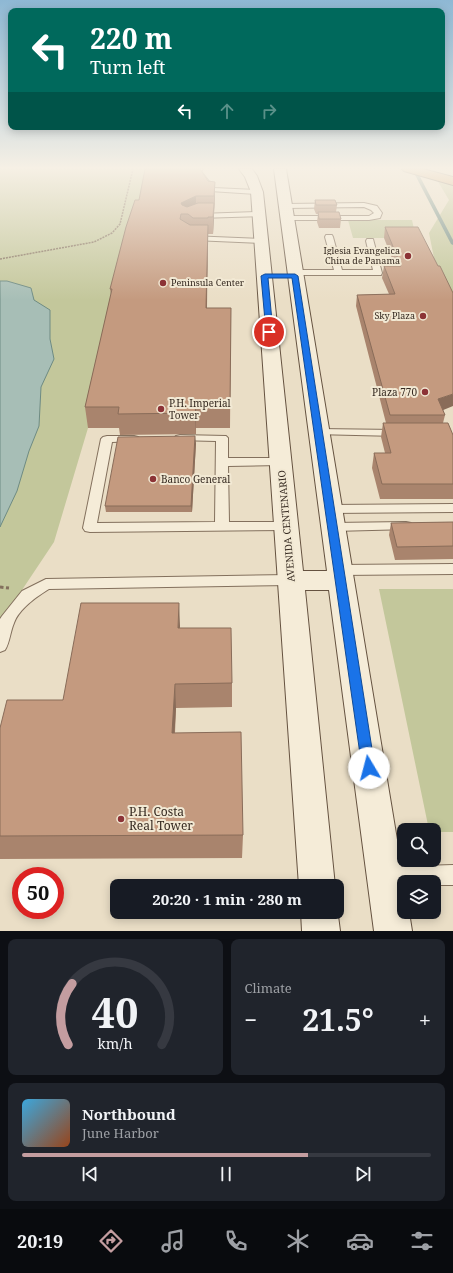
<!DOCTYPE html>
<html lang="en">
<head>
<meta charset="utf-8">
<style>
	body { margin:0; font-family:"Noto Serif",serif; background:#20242c; color:#f1f3f6; height:100vh; display:flex; flex-direction:column; font-size:15px; white-space:nowrap }
	* { box-sizing:border-box; margin:0 }
	p { font-size:13px; color:#9ea1a6 }
	.icon { flex:none; width:22px; height:22px; fill:none; stroke:currentColor; stroke-width:2; stroke-linecap:round; stroke-linejoin:round }
	.map { position:relative; height:931px; overflow:hidden }
	.side { display:flex; flex-direction:column; gap:8px; padding:8px; background:#0d0f14; flex:1 }
	.side>* { flex:none }
	.hud { position:absolute; left:8px; top:8px; width:437px; height:122px; border-radius:8px; box-shadow:0 2px 10px #0003; background:#00695c; color:#fff; overflow:hidden }
	.tools { position:absolute; left:397px; top:823px; display:grid; gap:8px }
	.tools a { display:grid; place-items:center; width:44px; height:44px; border-radius:8px; background:#171b24; box-shadow:0 2px 10px #0003; font-size:20px }
	.speed { position:absolute; left:12px; top:867px; display:flex; gap:8px; font-size:20px; font-weight:700; text-align:center }
	.speed>* { display:grid; place-content:center; width:52px; height:52px; border-radius:50%; background:#171b24; box-shadow:0 2px 10px #0003; line-height:1 }
	.speed .limit { border:6px solid #d22; background:#fff; color:#111 }
	.pin { position:absolute; display:grid; place-items:center; width:34px; height:34px; color:#fff; margin:-17px; border:2px solid #fff; border-radius:50%; box-shadow:0 1px 4px #0007 }
	.me { position:absolute; width:44px; margin:-22px; rotate:352deg; stroke-linejoin:round; filter:drop-shadow(0 0 3px #0008) }
	.turn { display:flex; align-items:center; gap:14px; height:84px; padding:0 16px; font-size:18px }
	.turn .icon { width:52px; height:52px; stroke-width:2.5 }
	.turn b { display:block; font-size:28px; line-height:34px }
	.lanes { display:flex; align-items:center; height:38px; padding:0 16px; background:#0003; justify-content:center; gap:20px; direction:ltr }
	.lanes .off { opacity:.35 }
	.big { font-size:30px; font-weight:700; line-height:1.1 }
	.side .widget { flex:1; display:flex; flex-direction:column; justify-content:center; gap:6px; min-width:0; padding:0 14px; border-radius:8px; background:#20242c }
	.side .dial { align-items:center; gap:0 }
	.dial svg { height:104px; overflow:visible; fill:none; stroke:#363941; stroke-width:7; stroke-linecap:round; text-anchor:middle }
	.dial text { fill:#f1f3f6; stroke:none }
	.song { display:flex; align-items:center; gap:12px }
	.cover { width:48px; height:48px; border-radius:6px; background:linear-gradient(135deg,hsl(200 70% 55%),hsl(20 70% 35%)) }
	.played { height:4px; border-radius:2px; background:linear-gradient(90deg,#c49da0 70%,#363941 70%) }
	.keys { display:flex; justify-content:space-around; direction:ltr }
	.heat { display:flex; justify-content:space-between; align-items:center; font-size:22px; direction:ltr }
	.side .tiles { flex:1; display:grid; gap:8px; grid-template-columns:1fr 1fr }
	.widget:last-child { grid-column:span 2 }
	.trip { position:absolute; left:110px; top:879px; width:234px; height:40px; border-radius:8px; background:#171b24; box-shadow:0 2px 10px #0003; font-weight:700; line-height:40px; text-align:center }
	.menu { display:flex; height:64px; justify-content:space-around; align-items:center; background:#090b0e; color:#9ea1a6 }
	.menu .icon { width:28px; height:28px }
	.menu .selected { color:#c49da0 }
	.menu b { font-size:18px; color:#f1f3f6 }
	.map>svg:first-child { display:block }
	.green { fill:#c3c79b }
	.water { fill:#a7beb6; stroke:#6e8b83 }
	.lines { fill:none; stroke-linecap:round; stroke-linejoin:round }
	.stream { fill:#6e8b83; fill-rule:evenodd }
	.service-casing { stroke:#83705d; stroke-width:2 }
	.secondary-casing { stroke:#655240; stroke-width:2 }
	.motorway-casing { stroke:#513f31; stroke-width:2 }
	.path-far1 { stroke:#83705d; stroke-width:1.5; stroke-dasharray:2 1; stroke-linecap:butt }
	.path { stroke:#83705d; stroke-width:3; stroke-dasharray:3.5 2.5; stroke-linecap:butt }
	.service { fill:#f5ecd8; fill-rule:evenodd }
	.secondary { fill:#f5ecd8; fill-rule:evenodd }
	.motorway { fill:#d09c5f; fill-rule:evenodd }
	.wall { fill:#a9846d }
	.shaded-wall { fill:#896c59 }
	.building { fill:#c49a7f; stroke:#896c59 }
	.route { fill:#1a73e8; stroke:#114b97 }
	.poi-dot { fill:#8c3336; stroke:#f2e9d4; stroke-width:1.5 }
	.labels { text-anchor:middle; stroke-width:4; stroke-linejoin:round; paint-order:stroke }
	.far-poi-label { font-size:9px; fill:#352920; stroke:#f2e9d4; text-anchor:end }
	.poi-label { font-size:10px; fill:#352920; stroke:#f2e9d4; text-anchor:start }
	.street-label { font-size:10px; fill:#352920; stroke:#f2e9d4 }
	.near-poi-label { font-size:12px; fill:#352920; stroke:#f2e9d4; text-anchor:start }
</style>
</head>
<body>
<div class="map">
<svg width="453" height="931" viewBox="0 0 453 931">
	<rect width="100%" height="100%" fill="#eadec6"/>
	<path class="green" d="M 0,169 L 150,169 L 88,428 L 54,542 L 0,623 Z
		M 437,180 L 453,186 L 453,310 L 438,278 L 429,233 L 449,200 Z
		M 348,220 L 412,220 L 416,238 L 353,238 Z
		M 379,589 L 453,589 L 453,832 L 434,832 L 434,830 L 429,830 Z"/>
	<path class="water" d="M 0,281 L 7,281 L 31,288 L 34,300 L 50,310 L 50,339 L 54,359 L 41,387 L 39,426 L 29,451 L 17,491 L 0,527 Z"/>
	<g class="lines">
		<path class="stream" d="M 412,169 L 416,169 L 453,240 L 453,245 L 451,244 Z"/>
		<defs>
			<path id="service" d="M 194,169 L 203,169 L 201,171 L 214,188 L 257,190 L 260,192 L 257,194 L 210,191 Z
				M 364,203 L 377,206 L 382,213 L 380,218 L 369,220 L 288,220 L 284,218 L 285,216 L 369,216 L 374,213 L 371,210 L 364,207 L 286,208 L 282,206 L 286,204 Z
				M 259,212 L 263,214 L 262,216 L 199,218 L 195,216 L 199,214 Z
				M 326,235 L 332,235 L 333,237 L 342,270 L 373,270 L 366,241 L 367,239 L 373,239 L 382,273 L 381,275 L 292,275 L 291,273 L 295,270 L 334,270 L 325,237 Z
				M 190,236 L 261,239 L 265,241 L 261,243 L 193,240 L 190,240 Z
				M 318,429 L 397,430 L 401,431 L 403,433 L 401,435 L 397,436 L 314,434 L 312,432 L 314,430 Z
				M 180,435 L 226,436 L 228,438 L 228,458 L 284,458 L 286,461 L 284,464 L 280,465 L 228,466 L 229,522 L 286,522 L 291,523 L 293,526 L 291,529 L 286,530 L 90,532 L 85,531 L 83,528 L 101,439 L 103,437 L 107,436 L 134,436 L 138,437 L 140,439 L 138,441 L 112,442 L 97,523 L 215,522 L 216,441 L 176,440 L 174,438 L 176,436 Z
				M 453,504 L 453,512 L 330,513 L 325,512 L 324,509 L 325,506 L 330,505 Z
				M 406,522 L 411,523 L 413,526 L 411,529 L 333,531 L 328,530 L 326,527 L 328,524 L 333,523 Z
				M 453,564 L 453,574 L 339,575 L 334,574 L 332,570 L 334,566 L 339,565 Z
				M 290,575 L 295,576 L 297,580 L 295,584 L 290,585 L 49,589 C 36,597 19,609 14,623 C 10,632 10,642 5,650 L 0,652 L 0,619 L 2,616 L 22,591 L 46,579 Z
				M 453,865 L 453,885 L 434,885 L 434,882 L 404,882 L 404,886 L 388,887 L 381,884 L 378,877 L 381,870 L 388,867 Z"/>
			<path id="secondary" d="M 239,169 L 252,169 L 257,176 L 263,192 L 303,571 L 327,571 L 274,169 L 286,169 L 404,882 L 404,912 L 409,912 L 412,931 L 374,931 L 329,590 L 305,590 L 335,886 L 299,886 L 251,192 L 245,177 Z
				M 337,908 L 340,931 L 302,931 L 301,912 L 337,912 Z"/>
			<path id="motorway" d="M 402,169 L 423,169 L 453,177 L 453,185 L 404,171 Z"/>
		</defs>
		<use href="#service" class="service-casing"/>
		<use href="#secondary" class="secondary-casing"/>
		<use href="#motorway" class="motorway-casing"/>
		<path class="path-far1" d="M 0,259 L 94,242 L 112,233 L 120,224 L 133,169"/>
		<path class="path" d="M 0,587 L 9,588"/>
		<use href="#service" class="service"/>
		<use href="#secondary" class="secondary"/>
		<use href="#motorway" class="motorway"/>
	</g>
	<path class="wall" d="M 208,181 L 215,182 L 215,197 L 213,234 L 208,234 L 208,235 L 207,308 L 231,308 L 230,428 L 196,428 L 196,434 L 120,435 L 119,428 L 88,428 L 85,407 L 111,295 L 110,289 L 139,200 Z
		M 315,200 L 337,205 L 336,212 L 341,219 L 340,228 L 319,228 L 317,222 L 318,214 L 316,214 L 314,209 Z
		M 385,227 L 418,227 L 443,410 L 445,415 L 443,423 L 453,435 L 453,499 L 380,499 L 372,468 L 374,453 L 385,453 L 381,437 L 383,423 L 386,423 L 356,306 L 357,295 L 389,294 L 382,278 L 384,266 L 395,266 L 384,238 Z
		M 196,443 L 192,512 L 106,512 L 105,506 Z
		M 453,522 L 453,559 L 395,560 L 389,535 L 391,523 Z
		M 180,628 L 232,683 L 232,707 L 176,708 L 175,733 L 243,835 L 242,858 L 0,859 L 0,728 L 63,700 Z"/>
	<path class="shaded-wall" d="M 215,182 L 215,197 L 214,212 L 214,196 Z
		M 196,196 L 196,213 L 188,214 L 181,214 L 181,203 Z
		M 214,203 L 214,219 L 213,234 L 213,217 Z
		M 208,225 L 208,242 L 206,327 L 206,308 Z
		M 453,394 L 453,406 L 436,413 L 438,399 Z
		M 196,407 L 196,434 L 195,413 Z
		M 195,436 L 196,443 L 192,512 L 191,506 Z
		M 179,603 L 180,626 L 179,652 L 178,628 Z
		M 175,684 L 176,708 L 173,756 L 172,733 Z"/>
	<path class="building" d="M 145,169 L 200,169 L 208,181 L 215,182 L 214,196 L 196,196 L 181,203 L 182,205 L 187,207 L 198,203 L 214,203 L 213,217 L 208,217 L 208,218 L 193,218 L 188,214 L 181,214 L 180,219 L 190,225 L 208,225 L 206,308 L 231,308 L 230,407 L 196,407 L 195,413 L 118,414 L 119,407 L 85,407 L 112,289 L 110,289 L 126,227 L 135,200 L 139,200 Z
		M 315,200 L 335,200 L 337,205 L 316,205 Z
		M 318,212 L 339,212 L 341,219 L 319,219 Z
		M 385,227 L 418,227 L 438,266 L 440,266 L 453,293 L 453,394 L 438,399 L 445,415 L 390,415 L 357,295 L 395,294 L 384,266 L 401,266 Z
		M 383,423 L 448,423 L 453,435 L 453,484 L 382,484 L 374,453 L 391,453 Z
		M 195,436 L 191,506 L 105,506 L 118,437 Z
		M 453,522 L 453,546 L 397,547 L 391,523 Z
		M 81,603 L 179,603 L 178,628 L 231,628 L 232,683 L 175,684 L 172,733 L 241,732 L 243,835 L 0,836 L 0,728 L 7,700 L 63,700 Z"/>
	<linearGradient id="sky" x2="0" y2="1"><stop stop-color="#8eb8d4"/><stop offset="0.56" stop-color="#f6f0e5"/><stop offset="1" stop-color="#f6f0e5" stop-opacity="0"/></linearGradient>
	<rect width="453" height="300" fill="url(#sky)"/>
	<path class="route" d="M 295,274 L 298,276 L 375,768 L 373,772 L 369,774 L 364,772 L 362,768 L 292,278 L 268,278 L 273,332 L 269,334 L 266,332 L 261,276 L 265,274 Z"/>
	<g class="poi-dot">
		<circle cx="408" cy="256" r="4"/>
		<circle cx="163" cy="283" r="4"/>
		<circle cx="423" cy="316" r="4"/>
		<circle cx="425" cy="392" r="4"/>
		<circle cx="161" cy="409" r="4"/>
		<circle cx="153" cy="479" r="4"/>
		<circle cx="121" cy="819" r="4"/>
	</g>
	<g class="labels">
		<g class="far-poi-label">
			<text x="400" y="254">Iglesia Evangelica<tspan x="400" dy="10">China de Panama</tspan></text>
			<text x="171" y="286" text-anchor="start">Peninsula Center</text>
			<text x="415" y="319">Sky Plaza</text>
		</g>
		<g class="poi-label">
			<text x="417" y="396" text-anchor="end">Plaza 770</text>
			<text x="169" y="407">P.H. Imperial<tspan x="169" dy="12">Tower</tspan></text>
			<text x="161" y="483">Banco General</text>
		</g>
		<g class="street-label">
			<text transform="translate(286 526) rotate(-95)" y="4">AVENIDA CENTENARIO</text>
		</g>
		<g class="near-poi-label">
			<text x="129" y="816">P.H. Costa<tspan x="129" dy="14">Real Tower</tspan></text>
		</g>
	</g>
</svg>
<div class="tools">
<a><svg class="icon" aria-label="search" viewBox="0 0 24 24"><circle cx="10" cy="10" r="6"/><path d="M15 15l6 6"/></svg></a>
<a><svg class="icon" aria-label="layers" viewBox="0 0 24 24"><path d="M12 4l9 5-9 5-9-5zM3 14l9 5 9-5"/></svg></a>
</div>
<div class="speed"><div class="limit">50</div></div>
<div class="pin" style="left:269px;top:332px;background:#d93025"><svg class="icon" aria-label="arrive" viewBox="0 0 24 24"><path d="M6 21V4h12l-3 4 3 4H6"/></svg></div>
<svg class="me" style="left:369px;top:768px" viewBox="-20 -20 40 40"><circle r="19" fill="#fff"/><path d="M0-13L10 11 0 6-10 11z" fill="#1a73e8"/></svg>
<div class="trip">20:20 · 1 min · 280 m</div>
<div class="hud">
<div class="turn"><svg class="icon" aria-label="left" viewBox="0 0 24 24"><path d="M17 20v-9H6M10 6l-5 5 5 5"/></svg><div><b>220 m</b>Turn left</div></div>
<div class="lanes"><svg class="icon" aria-label="left" viewBox="0 0 24 24"><path d="M17 20v-9H6M10 6l-5 5 5 5"/></svg><svg class="icon off" aria-label="ahead" viewBox="0 0 24 24"><path d="M12 20V5M6 11l6-6 6 6"/></svg><svg class="icon off" aria-label="right" viewBox="0 0 24 24"><path d="M7 20v-9h11M14 6l5 5-5 5"/></svg></div>
</div>
</div>
<section class="side">
<div class="tiles">
<div class="widget dial"><svg viewBox="0 0 100 80">
<path d="M14 69A42 42 0 1 1 86 69"/>
<path d="M14 69A42 42 0 0 1 17 22" stroke="#c49da0"/>
<text x="50" y="56" font-size="32" font-weight="700">40</text>
<text x="50" y="72" font-size="11">km/h</text>
</svg></div>
<div class="widget"><p>Climate</p>
<div class="heat"><a>−</a><b class="big">21.5°</b><a>+</a></div>
</div>
<div class="widget">
<div class="song"><i class="cover"></i><div><b>Northbound</b><p>June Harbor</p></div></div>
<div class="played"></div>
<div class="keys"><svg class="icon" aria-label="previous" viewBox="0 0 24 24"><path d="M18 5L8 12l10 7zM5 5v14"/></svg><svg class="icon" aria-label="pause" viewBox="0 0 24 24"><path d="M8 5v14M16 5v14"/></svg><svg class="icon" aria-label="next" viewBox="0 0 24 24"><path d="M6 5l10 7-10 7zM19 5v14"/></svg></div>
</div>
</div>
</section>
<nav class="menu">
<b>20:19</b>
<svg class="icon selected" aria-label="directions" viewBox="0 0 24 24"><path d="M12 3l9 9-9 9-9-9zM9 14v-3h6M13 9l2 2-2 2"/></svg>
<svg class="icon" aria-label="music" viewBox="0 0 24 24"><path d="M9 18V5l10-2v13"/><circle cx="6" cy="18" r="3"/><circle cx="16" cy="16" r="3"/></svg>
<svg class="icon" aria-label="phone" viewBox="0 0 24 24"><path d="M5 4h4l2 5-3 2q2 4 5 5l2-3 5 2v4C11 20 4 13 5 4z"/></svg>
<svg class="icon" aria-label="climate" viewBox="0 0 24 24"><path d="M12 3v18M4 7l16 10M4 17L20 7"/></svg>
<svg class="icon" aria-label="car" viewBox="0 0 24 24"><path d="M5 17H2v-5l4-1 3-4h7l3 4 3 1v5h-3M9 17h6M6 11h13"/><circle cx="7" cy="17" r="2"/><circle cx="17" cy="17" r="2"/></svg>
<svg class="icon" aria-label="filters" viewBox="0 0 24 24"><path d="M4 7h16M4 17h16"/><circle cx="9" cy="7" r="2"/><circle cx="15" cy="17" r="2"/></svg>
</nav>
</body>
</html>
